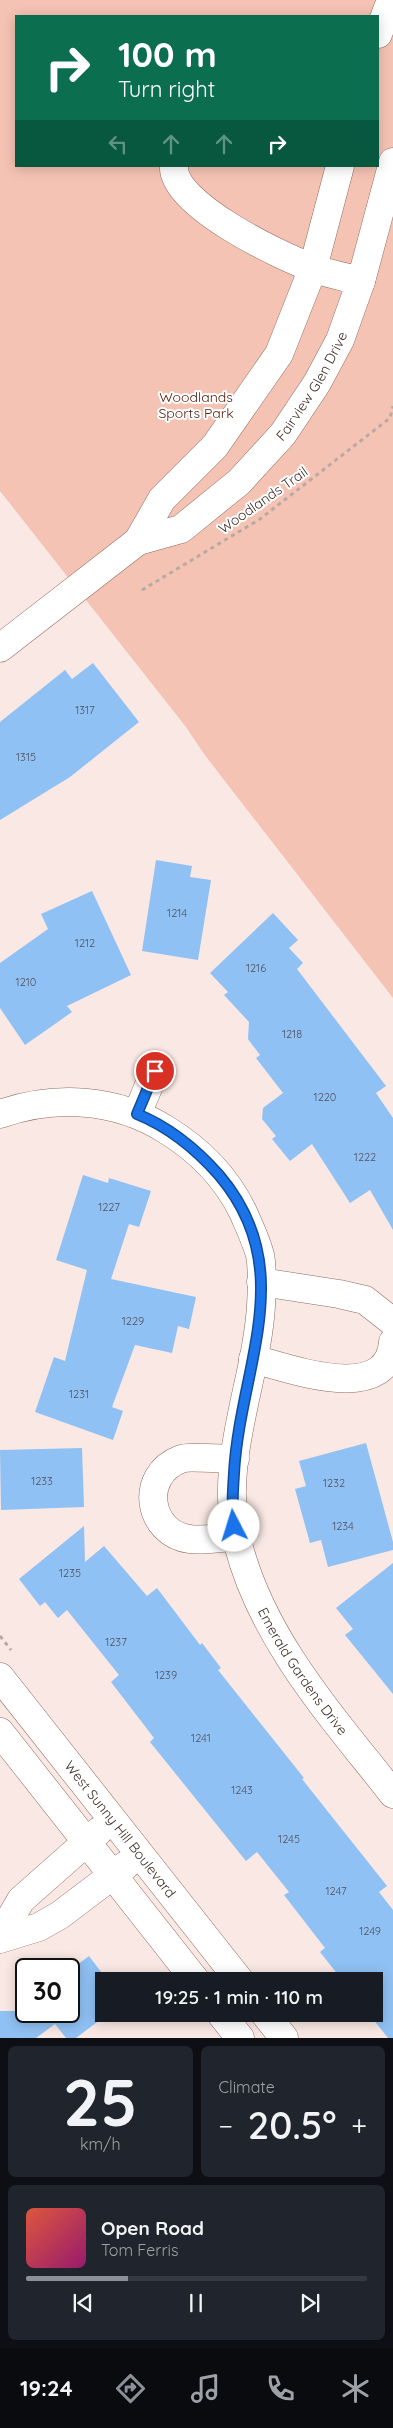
<!DOCTYPE html>
<html lang="en">
<head>
<meta charset="utf-8">
<style>
	body { margin:0; font-family:Quicksand,sans-serif; background:#20242c; color:#f1f3f6; height:100vh; display:flex; flex-direction:column; font-size:19px; white-space:nowrap }
	* { box-sizing:border-box; margin:0 }
	p { font-size:16px; color:#9ea1a6 }
	.icon { flex:none; width:28px; height:28px; fill:none; stroke:currentColor; stroke-width:2; stroke-linecap:round; stroke-linejoin:round }
	.map { position:relative; height:2038px; overflow:hidden }
	.panel { display:flex; flex-direction:column; gap:8px; padding:8px; background:#0d0f14; flex:1 }
	.panel>* { flex:none }
	.top-card { position:absolute; left:15px; top:15px; width:364px; height:152px; border-radius:0px; box-shadow:0 2px 12px #0003; background:#0b6e4f; color:#fff; overflow:hidden }
	.speed { position:absolute; left:15px; top:1958px; display:flex; gap:10px; font-size:25px; font-weight:700; text-align:center }
	.speed>* { display:grid; place-content:center; width:65px; height:65px; border-radius:50%; background:#171b24; box-shadow:0 2px 12px #0003; line-height:1 }
	.speed .limit { border:2px solid #111; border-radius:8px; background:#fff; color:#111 }
	.pin { position:absolute; display:grid; place-items:center; width:42px; height:42px; color:#fff; margin:-21px; border:2px solid #fff; border-radius:50%; box-shadow:0 1px 5px #0007 }
	.me { position:absolute; width:55px; margin:-28px; rotate:355deg; stroke-linejoin:round; filter:drop-shadow(0 0 4px #0008) }
	.turn { display:flex; align-items:center; gap:18px; height:105px; padding:0 20px; font-size:22px }
	.turn .icon { width:65px; height:65px; stroke-width:2.5 }
	.turn b { display:block; font-size:35px; line-height:42px }
	.lanes { display:flex; align-items:center; height:48px; padding:0 20px; background:#0003; justify-content:center; gap:25px; direction:ltr }
	.lanes .off { opacity:.35 }
	.big { font-size:38px; font-weight:600; line-height:1.1 }
	.panel .tile { flex:1; display:flex; flex-direction:column; justify-content:center; gap:8px; min-width:0; padding:0 18px; border-radius:8px; background:#20242c }
	.panel .dial { align-items:center; gap:0 }
	.dial b { font-size:65px; line-height:1 }
	.song { display:flex; align-items:center; gap:15px }
	.cover { width:60px; height:60px; border-radius:8px; background:linear-gradient(135deg,hsl(10 70% 55%),hsl(320 70% 35%)) }
	.played { height:5px; border-radius:2px; background:linear-gradient(90deg,#8c9099 30%,#363941 30%) }
	.keys { display:flex; justify-content:space-around; direction:ltr }
	.heat { display:flex; justify-content:space-between; align-items:center; font-size:28px; direction:ltr }
	.panel .tiles { flex:1; display:grid; gap:8px; grid-template-columns:1fr 1fr }
	.tile:last-child { grid-column:span 2 }
	.trip { position:absolute; left:95px; top:1972px; width:288px; height:50px; border-radius:0px; background:#171b24; box-shadow:0 2px 12px #0003; font-weight:600; line-height:50px; text-align:center }
	.menu { display:flex; height:80px; justify-content:space-around; align-items:center; background:#090b0e; color:#9ea1a6 }
	.menu .icon { width:35px; height:35px }
	.menu .current { color:#8c9099 }
	.menu b { font-size:22px; color:#f1f3f6 }
	.map>svg:first-child { display:block }
	.green { fill:#f5c3b4; fill-rule:evenodd }
	.building { fill:#90c1f4 }
	.lines { fill:none; stroke-linecap:round; stroke-linejoin:round }
	.minor-casing { stroke:#906c61; stroke-width:29 }
	.path { stroke:#b9a9a4; stroke-width:3; stroke-dasharray:4 4; stroke-linecap:butt }
	.minor { stroke:#fff; stroke-width:28 }
	.route-casing { stroke:#114b97; stroke-width:12 }
	.route { stroke:#1a73e8; stroke-width:9 }
	.labels { text-anchor:middle; stroke-width:4; stroke-linejoin:round; paint-order:stroke }
	.number-label { font-size:11px; fill:#52535c }
	.street-label { font-size:14px; fill:#3d2e29; stroke:#fff }
	.park-label { font-size:14px; fill:#511c0b; stroke:#fff }
</style>
</head>
<body>
<div class="map">
<svg width="393" height="2038" viewBox="0 0 393 2038">
	<rect width="100%" height="100%" fill="#f9e8e3"/>
	<path class="green" d="M 0,0 L 393,0 L 393,998 L 204,754 L 186,727 L 0,491 ZM 16,16 L 378,16 L 378,166 L 16,166 Z"/>
	<path class="building" d="M 93,663 L 139,722 L 70,777 L 0,820 L 0,722 L 65,670 L 72,679 Z
		M 156,860 L 192,866 L 190,877 L 211,880 L 198,960 L 142,951 Z
		M 92,891 L 131,975 L 67,1006 L 72,1012 L 25,1045 L 0,1008 L 0,963 L 48,929 L 41,914 Z
		M 273,913 L 298,940 L 289,948 L 303,963 L 297,969 L 386,1086 L 376,1093 L 393,1118 L 393,1230 L 370,1190 L 350,1203 L 312,1144 L 290,1161 L 272,1139 L 276,1136 L 262,1119 L 263,1108 L 283,1093 L 256,1058 L 260,1055 L 248,1039 L 249,1022 L 224,995 L 228,992 L 210,973 Z
		M 83,1175 L 108,1183 L 109,1178 L 151,1191 L 139,1227 L 129,1224 L 111,1279 L 196,1297 L 189,1329 L 178,1326 L 172,1353 L 135,1345 L 112,1407 L 123,1411 L 113,1440 L 35,1412 L 54,1357 L 65,1361 L 87,1270 L 56,1260 Z
		M 366,1443 L 393,1542 L 393,1550 L 328,1567 L 321,1540 L 310,1543 L 295,1489 L 306,1486 L 299,1461 Z
		M 82,1448 L 84,1507 L 1,1510 L 0,1450 Z
		M 84,1526 L 85,1562 L 104,1546 L 147,1596 L 157,1588 L 200,1645 L 202,1643 L 221,1668 L 218,1670 L 304,1778 L 302,1779 L 387,1886 L 379,1892 L 393,1910 L 393,2038 L 388,2038 L 369,2014 L 374,2014 L 374,1981 L 343,1981 L 320,1952 L 325,1948 L 284,1895 L 289,1892 L 257,1852 L 246,1861 L 150,1742 L 154,1738 L 111,1682 L 119,1675 L 67,1610 L 58,1618 L 45,1602 L 40,1606 L 19,1579 Z
		M 393,1563 L 393,1694 L 345,1635 L 353,1629 L 336,1608 Z
		M 89,1956 L 108,1981 L 104,1981 L 104,2014 L 108,2014 L 76,2038 L 66,2038 L 55,2024 L 36,2038 L 0,2038 L 0,2011 L 17,2011 L 26,2004 L 26,2011 L 69,2011 L 69,1971 Z"/>
	<g class="lines">
		<defs>
			<g id="minor">
				<path d="M 378,34 L 391,0"/>
				<path d="M 174,166 C 171,204 280,256 313,268 C 328,274 345,277 361,281"/>
				<path d="M 138,541 L 162,499 L 215,446 L 279,354 L 313,268 L 340,166"/>
				<path id="s1" d="M 0,648 L 138,541 L 181,529 L 239,482 L 283,434 L 317,383 L 340,340 L 361,281 L 393,162"/>
				<path id="s2" d="M 0,1114 C 55,1095 115,1098 165,1129 C 198,1149 226,1177 243,1212 C 249,1226 256,1240 260,1255 C 263,1271 262,1290 261,1306 C 256,1385 217,1464 238,1544 C 263,1641 332,1716 393,1794"/>
				<path d="M 137,1114 L 155,1071"/>
				<path d="M 261,1282 L 339,1294 L 365,1300 L 393,1322"/>
				<path d="M 253,1359 C 289,1368 388,1406 393,1342"/>
				<path d="M 235,1459 C 224,1459 188,1456 181,1459 C 138,1475 148,1534 190,1539 C 204,1541 222,1537 236,1537"/>
				<path id="s3" d="M 0,1677 L 240,1981"/>
				<path d="M 0,1732 L 196,1981"/>
				<path d="M 0,1936 L 21,1900 L 99,1831"/>
				<path d="M 0,1939 L 39,1927 L 60,1915 L 126,1865"/>
				<path d="M 221,2014 L 240,2038"/>
				<path d="M 265,2014 L 284,2038"/>
			</g>
		</defs>
		<use href="#minor" class="minor-casing"/>
		<path class="path" d="M 142,590 L 260,519 L 390,418 L 393,406
			M 0,1636 L 11,1650"/>
		<use href="#minor" class="minor"/>
	</g>
	<g class="lines">
		<defs>
			<path id="route" d="M 155,1071 L 137,1114 C 169,1127 196,1149 219,1175 C 300,1270 240,1366 234,1473 C 233,1491 231,1508 234,1526"/>
		</defs>
		<use href="#route" class="route-casing"/>
		<use href="#route" class="route"/>
	</g>
	<g class="labels">
		<g class="number-label">
			<text x="85" y="714">1317</text>
			<text x="26" y="761">1315</text>
			<text x="177" y="917">1214</text>
			<text x="85" y="947">1212</text>
			<text x="256" y="972">1216</text>
			<text x="26" y="986">1210</text>
			<text x="292" y="1038">1218</text>
			<text x="325" y="1101">1220</text>
			<text x="365" y="1161">1222</text>
			<text x="109" y="1211">1227</text>
			<text x="133" y="1325">1229</text>
			<text x="79" y="1398">1231</text>
			<text x="42" y="1485">1233</text>
			<text x="334" y="1487">1232</text>
			<text x="343" y="1530">1234</text>
			<text x="70" y="1577">1235</text>
			<text x="116" y="1646">1237</text>
			<text x="166" y="1679">1239</text>
			<text x="201" y="1742">1241</text>
			<text x="242" y="1794">1243</text>
			<text x="289" y="1843">1245</text>
			<text x="336" y="1895">1247</text>
			<text x="370" y="1935">1249</text>
		</g>
		<g class="street-label">
			<text dy="5" stroke="none"><textPath href="#s1" startOffset="415">Fairview Glen Drive</textPath></text>
			<text transform="translate(263 500) rotate(-35)" y="5">Woodlands Trail</text>
			<text dy="5" stroke="none"><textPath href="#s2" startOffset="769">Emerald Gardens Drive</textPath></text>
			<text dy="5" stroke="none"><textPath href="#s3" startOffset="194">West Sunny Hill Boulevard</textPath></text>
		</g>
		<g class="park-label">
			<text x="196" y="402">Woodlands<tspan x="196" dy="16">Sports Park</tspan></text>
		</g>
	</g>
</svg>
<div class="speed"><div class="limit">30</div></div>
<div class="pin" style="left:155px;top:1071px;background:#d93025"><svg class="icon" aria-label="arrive" viewBox="0 0 24 24"><path d="M6 21V4h12l-3 4 3 4H6"/></svg></div>
<svg class="me" style="left:234px;top:1526px" viewBox="-20 -20 40 40"><circle r="19" fill="#fff"/><path d="M0-13L10 11 0 6-10 11z" fill="#1a73e8"/></svg>
<div class="trip">19:25 · 1 min · 110 m</div>
<div class="top-card">
<div class="turn"><svg class="icon" aria-label="right" viewBox="0 0 24 24"><path d="M7 20v-9h11M14 6l5 5-5 5"/></svg><div><b>100 m</b>Turn right</div></div>
<div class="lanes"><svg class="icon off" aria-label="left" viewBox="0 0 24 24"><path d="M17 20v-9H6M10 6l-5 5 5 5"/></svg><svg class="icon off" aria-label="ahead" viewBox="0 0 24 24"><path d="M12 20V5M6 11l6-6 6 6"/></svg><svg class="icon off" aria-label="ahead" viewBox="0 0 24 24"><path d="M12 20V5M6 11l6-6 6 6"/></svg><svg class="icon" aria-label="right" viewBox="0 0 24 24"><path d="M7 20v-9h11M14 6l5 5-5 5"/></svg></div>
</div>
</div>
<section class="panel">
<div class="tiles">
<div class="tile dial"><b>25</b><p>km/h</p></div>
<div class="tile"><p>Climate</p>
<div class="heat"><a>−</a><b class="big">20.5°</b><a>+</a></div>
</div>
<div class="tile">
<div class="song"><i class="cover"></i><div><b>Open Road</b><p>Tom Ferris</p></div></div>
<div class="played"></div>
<div class="keys"><svg class="icon" aria-label="previous" viewBox="0 0 24 24"><path d="M18 5L8 12l10 7zM5 5v14"/></svg><svg class="icon" aria-label="pause" viewBox="0 0 24 24"><path d="M8 5v14M16 5v14"/></svg><svg class="icon" aria-label="next" viewBox="0 0 24 24"><path d="M6 5l10 7-10 7zM19 5v14"/></svg></div>
</div>
</div>
</section>
<nav class="menu">
<b>19:24</b>
<svg class="icon current" aria-label="directions" viewBox="0 0 24 24"><path d="M12 3l9 9-9 9-9-9zM9 14v-3h6M13 9l2 2-2 2"/></svg>
<svg class="icon" aria-label="music" viewBox="0 0 24 24"><path d="M9 18V5l10-2v13"/><circle cx="6" cy="18" r="3"/><circle cx="16" cy="16" r="3"/></svg>
<svg class="icon" aria-label="phone" viewBox="0 0 24 24"><path d="M5 4h4l2 5-3 2q2 4 5 5l2-3 5 2v4C11 20 4 13 5 4z"/></svg>
<svg class="icon" aria-label="climate" viewBox="0 0 24 24"><path d="M12 3v18M4 7l16 10M4 17L20 7"/></svg>
</nav>
</body>
</html>
